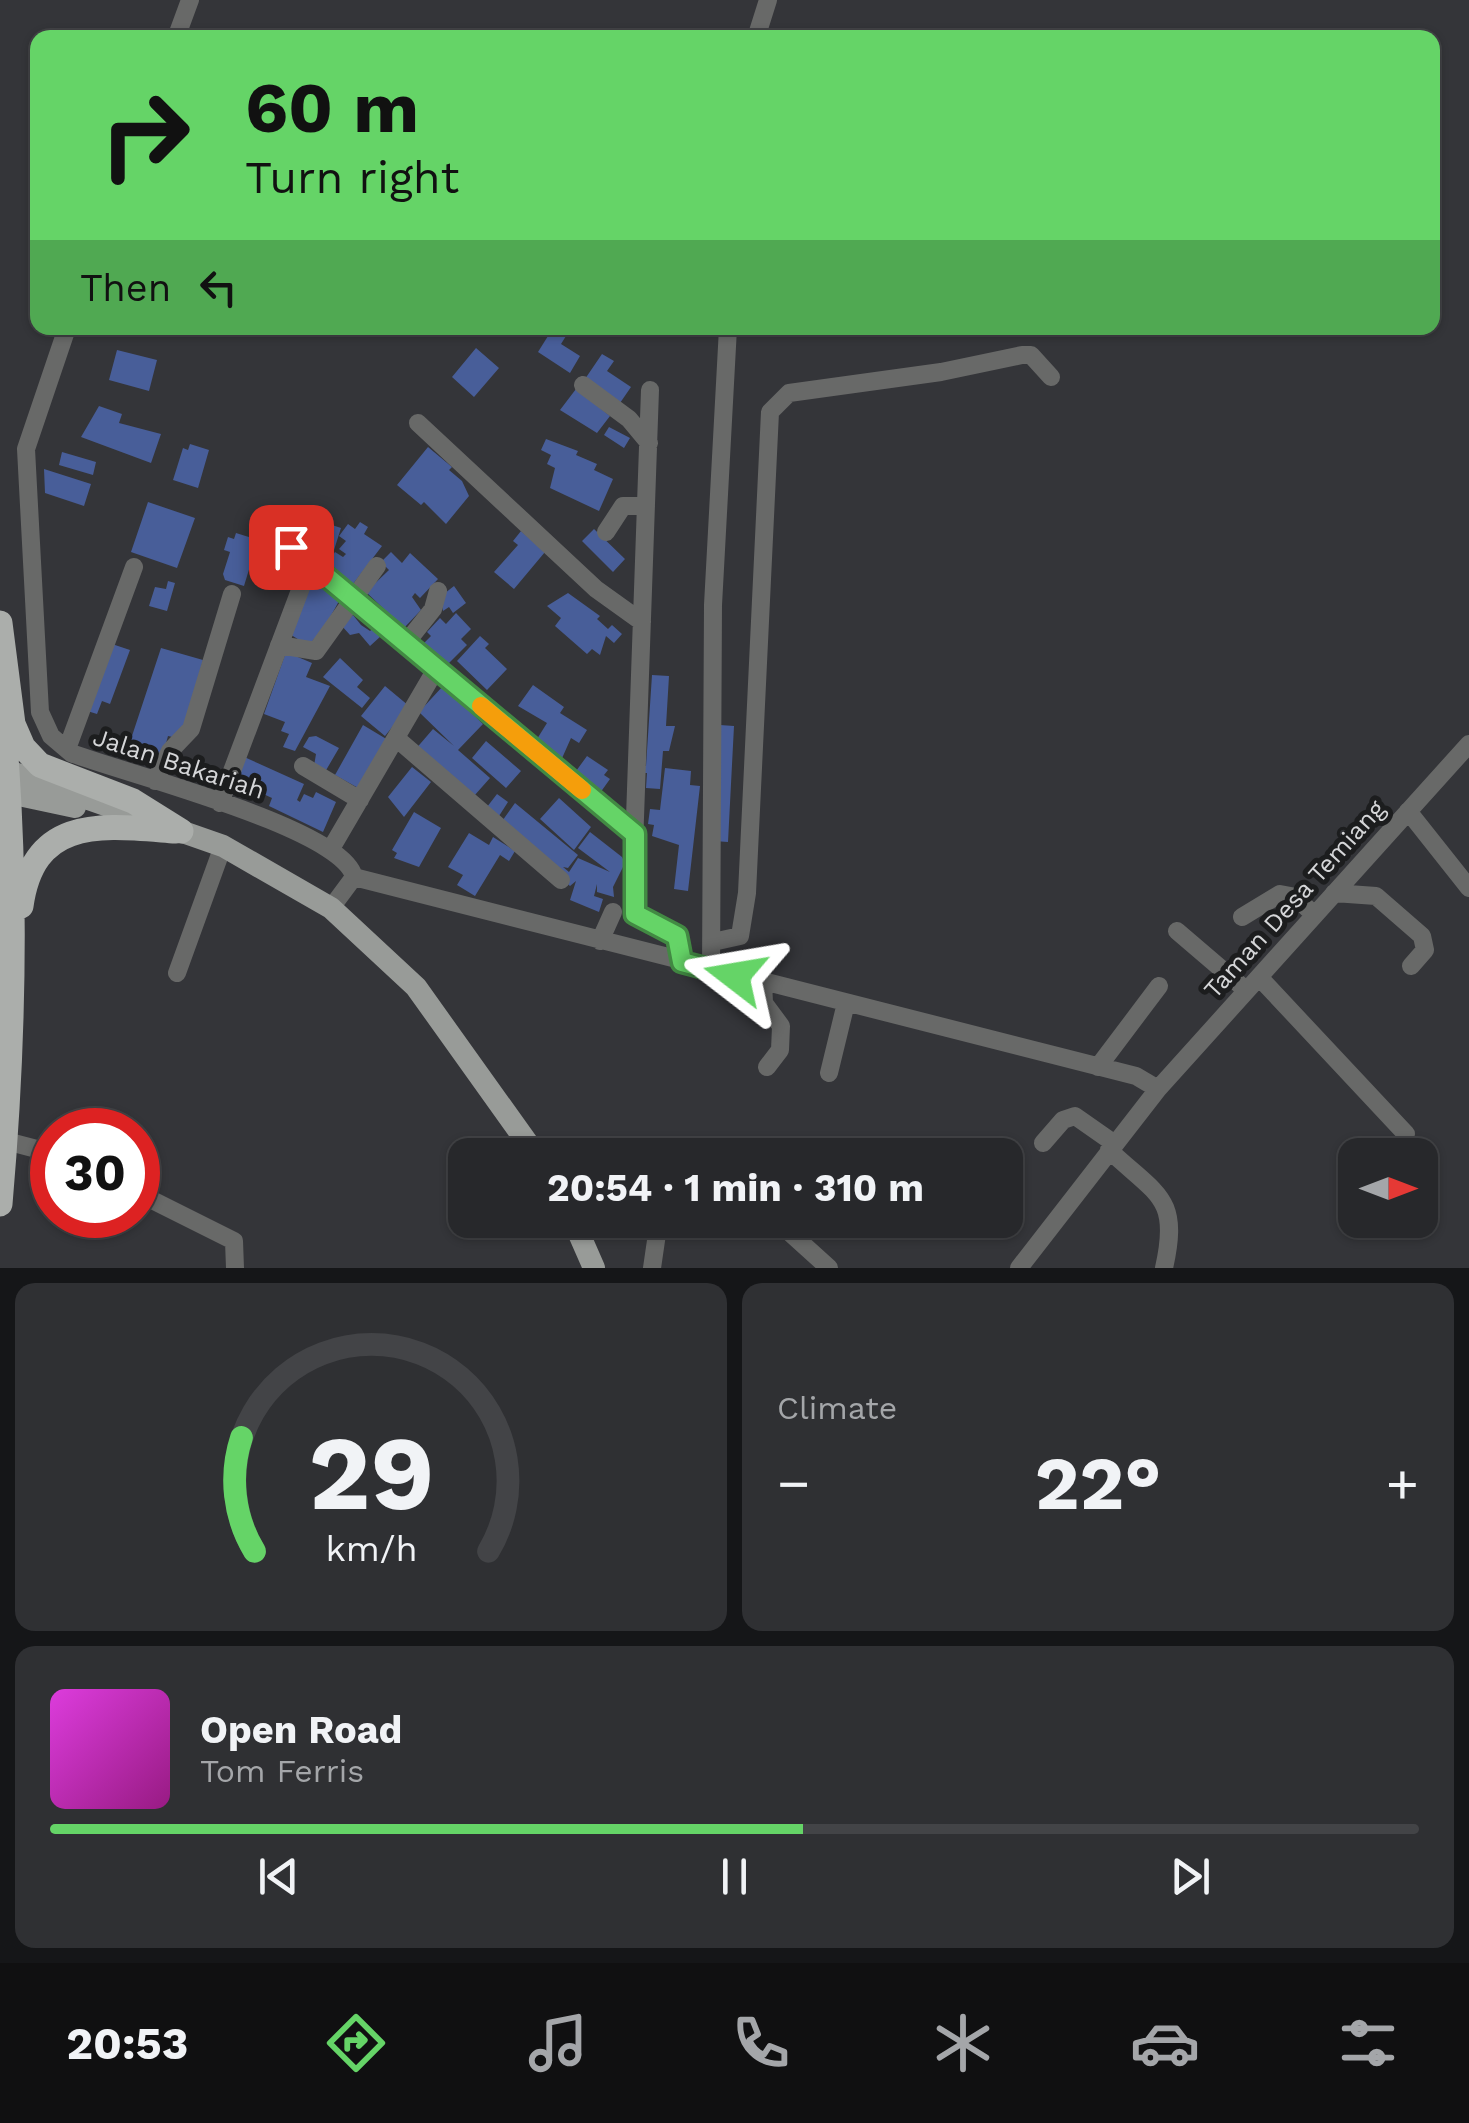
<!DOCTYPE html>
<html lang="en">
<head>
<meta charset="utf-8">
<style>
	body { margin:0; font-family:"Work Sans",sans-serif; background:#2f3033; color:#f1f3f6; height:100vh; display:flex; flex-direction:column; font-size:38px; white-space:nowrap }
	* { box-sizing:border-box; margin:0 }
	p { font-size:32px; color:#a4a6a9 }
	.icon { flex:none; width:55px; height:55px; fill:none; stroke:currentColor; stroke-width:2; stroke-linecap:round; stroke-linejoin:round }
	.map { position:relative; height:1268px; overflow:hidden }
	.details { display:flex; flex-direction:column; gap:15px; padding:15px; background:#151618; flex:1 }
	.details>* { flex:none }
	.banner { position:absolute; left:30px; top:30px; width:1410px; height:305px; border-radius:20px; box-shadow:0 2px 8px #0004,0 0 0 2px #434447; background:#65d467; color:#111; overflow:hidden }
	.needle { width:65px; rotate:90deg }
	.buttons { position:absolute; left:1338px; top:1138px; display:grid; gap:20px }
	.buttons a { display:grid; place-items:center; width:100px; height:100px; border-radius:20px; background:#27282b; box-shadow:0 2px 8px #0004,0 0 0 2px #434447; font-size:50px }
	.speed { position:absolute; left:30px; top:1108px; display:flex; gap:20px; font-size:50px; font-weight:700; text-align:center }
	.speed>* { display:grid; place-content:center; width:130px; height:130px; border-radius:50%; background:#27282b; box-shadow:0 2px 8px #0004,0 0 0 2px #434447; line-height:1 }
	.speed .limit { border:15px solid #d22; background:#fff; color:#111 }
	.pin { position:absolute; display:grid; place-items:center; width:85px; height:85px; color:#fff; margin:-42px; border-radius:20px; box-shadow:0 5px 15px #0006 }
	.me { position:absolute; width:110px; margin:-55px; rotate:284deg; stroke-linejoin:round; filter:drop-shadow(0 0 8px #0008) }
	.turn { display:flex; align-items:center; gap:35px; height:210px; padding:0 50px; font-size:45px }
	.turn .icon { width:130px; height:130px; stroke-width:2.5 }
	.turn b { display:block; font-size:70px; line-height:85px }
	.then { display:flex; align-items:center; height:95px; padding:0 50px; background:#0003; gap:20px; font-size:38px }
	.big { font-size:75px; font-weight:700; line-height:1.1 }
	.details .card { flex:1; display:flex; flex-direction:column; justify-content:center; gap:15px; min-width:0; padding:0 35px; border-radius:20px; background:#2f3033 }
	.details .dial { align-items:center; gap:0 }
	.dial svg { height:260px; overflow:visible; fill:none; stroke:#434447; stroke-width:7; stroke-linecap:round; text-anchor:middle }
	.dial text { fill:#f1f3f6; stroke:none }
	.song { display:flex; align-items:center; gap:30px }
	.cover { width:120px; height:120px; border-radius:15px; background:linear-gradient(135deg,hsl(300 70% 55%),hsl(310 70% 35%)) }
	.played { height:10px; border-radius:5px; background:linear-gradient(90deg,#65d467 55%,#434447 55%) }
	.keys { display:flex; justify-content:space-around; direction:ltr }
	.heat { display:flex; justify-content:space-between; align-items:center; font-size:55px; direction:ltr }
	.details .tiles { flex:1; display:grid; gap:15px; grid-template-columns:1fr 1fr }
	.card:last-child { grid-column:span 2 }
	.trip { position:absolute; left:448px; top:1138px; width:575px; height:100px; border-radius:20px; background:#27282b; box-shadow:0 2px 8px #0004,0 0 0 2px #434447; font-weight:700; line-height:100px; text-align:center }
	.tabs { display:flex; height:160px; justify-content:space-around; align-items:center; background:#101011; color:#a4a6a9 }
	.tabs .icon { width:70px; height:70px }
	.tabs .selected { color:#65d467 }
	.tabs b { font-size:45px; color:#f1f3f6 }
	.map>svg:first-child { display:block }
	.building { fill:#485e99 }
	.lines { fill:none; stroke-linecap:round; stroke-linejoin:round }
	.minor { stroke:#686968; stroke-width:18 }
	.major { stroke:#989b98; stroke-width:22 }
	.highway { stroke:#abaeab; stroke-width:25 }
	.route-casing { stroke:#428a43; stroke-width:25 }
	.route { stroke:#65d467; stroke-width:18 }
	.slow { stroke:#f59e0b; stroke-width:18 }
	.labels { text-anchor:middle; stroke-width:10; stroke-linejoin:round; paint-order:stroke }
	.street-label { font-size:25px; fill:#d5d6d8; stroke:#1c1d1e }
</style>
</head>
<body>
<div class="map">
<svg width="1469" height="1268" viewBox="0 0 1469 1268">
	<rect width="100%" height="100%" fill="#343539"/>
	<path class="building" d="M 553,328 L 566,336 L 561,344 L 580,356 L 570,373 L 538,352 Z
		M 476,348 L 499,368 L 474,397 L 452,377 Z
		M 117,350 L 157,360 L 149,391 L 109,380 Z
		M 602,354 L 614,361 L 607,371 L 631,387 L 620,403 L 585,379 Z
		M 576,389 L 610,416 L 597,433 L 560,410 Z
		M 99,406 L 122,414 L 119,423 L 161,434 L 151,463 L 81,437 Z
		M 609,427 L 630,438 L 624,448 L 604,435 Z
		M 546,439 L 578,451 L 576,455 L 597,464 L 594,470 L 613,479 L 599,511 L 550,488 L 555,468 L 547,464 L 551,455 L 541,450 Z
		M 190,444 L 209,450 L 198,488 L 173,480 L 183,448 L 188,450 Z
		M 428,447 L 452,467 L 449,470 L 462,481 L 469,496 L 446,524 L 424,502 L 421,505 L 397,485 Z
		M 62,452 L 96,462 L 93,475 L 59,465 Z
		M 44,469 L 91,484 L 84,506 L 45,493 Z
		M 148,502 L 195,518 L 177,568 L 131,552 Z
		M 360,522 L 368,527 L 364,534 L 382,546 L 353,584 L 328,562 L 335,552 L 343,557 L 346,554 L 339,549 L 346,541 L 339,536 L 348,524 L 355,529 Z
		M 329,524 L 341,528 L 334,550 L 320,545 L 318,551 L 309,548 L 316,529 L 326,533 Z
		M 594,529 L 625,559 L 613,572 L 582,541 Z
		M 521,531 L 545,552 L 514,589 L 494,572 L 518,545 L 513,541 Z
		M 236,533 L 258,540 L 244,586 L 225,580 L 223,574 L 230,552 L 224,550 L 228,537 L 234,539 Z
		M 275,552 L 305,567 L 300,579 L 268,568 Z
		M 391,552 L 402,563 L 410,553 L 438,579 L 420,598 L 415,593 L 412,597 L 421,610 L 404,628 L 366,592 L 389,570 L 381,562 Z
		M 314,572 L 344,592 L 317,641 L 314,639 L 309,646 L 288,633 Z
		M 168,581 L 175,583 L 167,611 L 149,606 L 155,587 L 166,589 Z
		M 454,586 L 466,603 L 453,613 L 449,607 L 443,611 L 440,597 Z
		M 568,593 L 600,616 L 597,619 L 608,629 L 612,625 L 622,634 L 614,643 L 606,636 L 600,655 L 592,649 L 587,654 L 555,626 L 561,618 L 547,606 Z
		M 456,613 L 471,629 L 461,639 L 467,645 L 446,666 L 424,643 L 431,636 L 427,632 L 440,618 L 446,624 Z
		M 353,615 L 361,625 L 370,631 L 374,628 L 381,636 L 370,646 L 359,633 L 350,635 L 341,625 Z
		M 480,636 L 489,644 L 485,648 L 507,669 L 487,690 L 457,661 Z
		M 112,644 L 130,650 L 110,704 L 102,701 L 97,714 L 84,710 Z
		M 161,648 L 203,660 L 181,739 L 168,736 L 163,754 L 129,745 Z
		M 286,652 L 312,663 L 306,677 L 330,686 L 295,751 L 283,747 L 289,734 L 281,731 L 285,722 L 264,714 Z
		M 340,658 L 363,680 L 357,687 L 370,698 L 362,708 L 323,677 Z
		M 652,675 L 669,676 L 666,726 L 675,726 L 669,751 L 663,751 L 660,789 L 646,788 L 647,773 L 641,773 L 641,766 L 646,766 Z
		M 533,685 L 564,707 L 560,713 L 587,730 L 579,743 L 571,738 L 559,765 L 532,747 L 547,723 L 518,706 Z
		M 385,686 L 409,706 L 385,736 L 361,716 Z
		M 443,686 L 483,724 L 458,750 L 490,778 L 474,796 L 414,751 L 433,729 L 454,746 L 419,712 Z
		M 363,725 L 388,740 L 360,789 L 335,775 Z
		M 720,725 L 734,726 L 728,842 L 714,841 Z
		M 316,736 L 339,748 L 325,772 L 314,766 L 316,754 L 303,747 L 309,737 Z
		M 486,741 L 521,771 L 506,788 L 472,758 Z
		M 242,756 L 304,784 L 297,800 L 300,802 L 304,794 L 313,798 L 316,792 L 336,802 L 323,832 L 269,806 L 272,798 L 231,779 Z
		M 587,756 L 608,770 L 604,775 L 610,779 L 600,793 L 571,778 Z
		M 412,767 L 431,782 L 404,817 L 388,797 Z
		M 665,768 L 691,771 L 690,785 L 700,786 L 688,891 L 674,889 L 679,845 L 652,836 L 654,825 L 648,824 L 650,809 L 660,810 Z
		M 497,794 L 508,802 L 499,816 L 487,807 Z
		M 559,798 L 591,827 L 574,850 L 540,819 Z
		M 515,803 L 578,855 L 568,868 L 563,867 L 569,872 L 578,858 L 610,872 L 578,848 L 590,832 L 622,857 L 625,863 L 613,887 L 614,897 L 597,892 L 597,884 L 594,896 L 603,899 L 599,912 L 570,900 L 576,881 L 570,886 L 500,824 Z
		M 414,812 L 441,828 L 419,867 L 394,858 L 397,853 L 392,850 Z
		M 469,833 L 489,845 L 493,837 L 515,851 L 509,861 L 500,855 L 475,896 L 457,885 L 463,875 L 448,867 Z"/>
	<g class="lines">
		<path class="minor" d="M 176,38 L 190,0
			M 756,38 L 768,0
			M 67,328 L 26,449 L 40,712 L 51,736 L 71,753 C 123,773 343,828 354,877 L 331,908
			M 583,385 L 629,419 L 649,443
			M 650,390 L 632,903 L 635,914 L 677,935 L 682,962
			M 418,423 L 596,589 L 642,622
			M 606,532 L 623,506 L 646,506
			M 270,533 L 311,561 L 635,833
			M 406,643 L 433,609 L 438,591
			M 279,645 L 316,651 L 377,566
			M 396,738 L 561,880
			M 67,749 L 134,567
			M 303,766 L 360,800
			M 155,781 L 170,751 L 191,729 L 232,594
			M 220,803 L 311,561
			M 1408,811 L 1469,888
			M 332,847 L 436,669
			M 354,877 L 1136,1076 L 1158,1089
			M 1334,893 L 1376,896 L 1422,936 L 1425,950 L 1411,966
			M 1242,917 L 1280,894 L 1296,897 L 1314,915
			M 1177,931 L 1246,990
			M 600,941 L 613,912
			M 713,942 L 740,936 L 747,893 L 770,412 L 789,393 L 941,372 L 1022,355 L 1031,355 L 1051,377
			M 711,970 L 713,605 L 728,328
			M 177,973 L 223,846
			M 1259,977 L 1406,1134
			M 763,982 L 764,1003 L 781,1026 L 780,1050 L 767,1067
			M 1098,1067 L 1159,986
			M 829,1073 L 846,1003
			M 6,1141 L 52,1153
			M 1043,1143 L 1063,1120 L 1075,1116 L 1115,1144
			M 1109,1150 C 1158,1196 1180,1197 1164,1268
			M 138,1193 L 234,1241 L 235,1268
			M 776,1220 L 829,1268
			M 652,1268 L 659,1220
			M 1019,1268 L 1158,1089 L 1469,744"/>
		<path class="major" d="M 0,768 L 223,846 L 331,908 L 416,987 L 536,1155
			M 0,791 L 75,807
			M 573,1220 L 594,1268"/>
		<path class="highway" d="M 0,623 L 13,724 L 23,747 L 40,765 L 133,801 L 181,831
			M 0,689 C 18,861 15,1032 0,1204
			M 21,906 C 34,814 104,826 176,831"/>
	</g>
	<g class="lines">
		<defs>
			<path id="route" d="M 291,547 L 635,834 L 635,914 L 677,936 L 682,962 L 735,976"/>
		</defs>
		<use href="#route" class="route-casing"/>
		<use href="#route" class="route"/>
		<path class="slow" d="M 481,706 L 582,790"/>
	</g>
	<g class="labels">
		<g class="street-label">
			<text transform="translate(179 763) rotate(18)" y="9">Jalan Bakariah</text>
			<text transform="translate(1294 899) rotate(-48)" y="9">Taman Desa Temiang</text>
		</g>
	</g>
</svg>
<div class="buttons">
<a><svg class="needle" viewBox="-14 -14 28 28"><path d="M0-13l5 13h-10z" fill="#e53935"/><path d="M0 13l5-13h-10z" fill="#a4a6a9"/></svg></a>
</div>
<div class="speed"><div class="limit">30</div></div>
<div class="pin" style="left:291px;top:547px;background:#d93025"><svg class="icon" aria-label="arrive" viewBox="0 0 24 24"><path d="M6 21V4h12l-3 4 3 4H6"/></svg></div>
<svg class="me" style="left:735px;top:976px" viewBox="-20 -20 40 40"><path d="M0-17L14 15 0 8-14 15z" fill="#65d467" stroke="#fff" stroke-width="4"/></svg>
<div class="trip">20:54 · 1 min · 310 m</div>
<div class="banner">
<div class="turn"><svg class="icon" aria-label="right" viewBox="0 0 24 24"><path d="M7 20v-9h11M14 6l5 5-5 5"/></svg><div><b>60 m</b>Turn right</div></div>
<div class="then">Then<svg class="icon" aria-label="left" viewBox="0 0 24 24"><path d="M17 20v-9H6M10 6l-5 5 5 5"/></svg></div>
</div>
</div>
<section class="details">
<div class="tiles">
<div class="card dial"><svg viewBox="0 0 100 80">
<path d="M14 69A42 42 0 1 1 86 69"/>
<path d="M14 69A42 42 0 0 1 10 34" stroke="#65d467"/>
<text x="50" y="56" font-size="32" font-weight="700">29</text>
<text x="50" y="72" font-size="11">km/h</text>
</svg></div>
<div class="card"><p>Climate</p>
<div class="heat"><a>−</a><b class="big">22°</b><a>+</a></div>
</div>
<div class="card">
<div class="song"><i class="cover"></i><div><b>Open Road</b><p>Tom Ferris</p></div></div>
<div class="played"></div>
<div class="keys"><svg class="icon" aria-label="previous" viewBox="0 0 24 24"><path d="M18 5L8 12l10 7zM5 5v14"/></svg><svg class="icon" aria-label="pause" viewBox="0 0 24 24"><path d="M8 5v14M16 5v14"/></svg><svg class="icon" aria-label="next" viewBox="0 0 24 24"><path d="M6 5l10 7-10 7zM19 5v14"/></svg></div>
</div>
</div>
</section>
<nav class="tabs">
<b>20:53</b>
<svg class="icon selected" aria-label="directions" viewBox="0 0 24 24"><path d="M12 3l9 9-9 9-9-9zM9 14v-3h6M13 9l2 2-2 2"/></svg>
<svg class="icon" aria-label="music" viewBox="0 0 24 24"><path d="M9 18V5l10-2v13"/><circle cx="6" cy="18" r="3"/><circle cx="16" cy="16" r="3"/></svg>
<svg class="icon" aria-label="phone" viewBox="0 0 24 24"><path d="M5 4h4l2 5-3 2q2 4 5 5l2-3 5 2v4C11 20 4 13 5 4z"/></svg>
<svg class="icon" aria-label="climate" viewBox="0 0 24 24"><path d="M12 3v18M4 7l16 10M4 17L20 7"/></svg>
<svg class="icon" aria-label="car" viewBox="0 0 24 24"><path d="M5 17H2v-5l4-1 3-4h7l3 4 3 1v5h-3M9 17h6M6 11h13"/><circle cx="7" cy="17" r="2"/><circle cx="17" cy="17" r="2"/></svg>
<svg class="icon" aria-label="filters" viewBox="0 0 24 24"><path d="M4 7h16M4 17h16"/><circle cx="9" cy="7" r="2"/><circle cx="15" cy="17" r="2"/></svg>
</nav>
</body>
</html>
